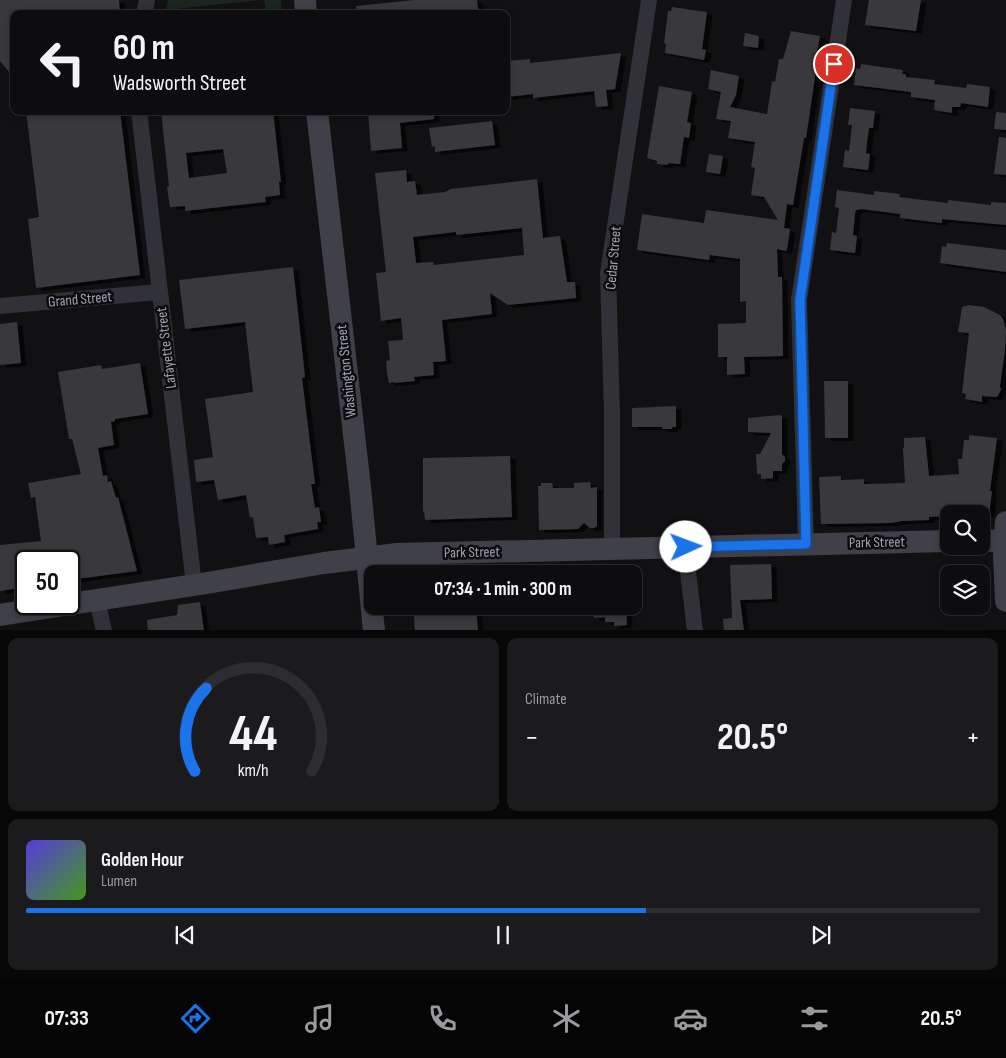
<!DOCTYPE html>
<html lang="en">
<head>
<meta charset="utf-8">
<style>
	body { margin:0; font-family:"Sofia Sans Condensed",sans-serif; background:#1b1a1c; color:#f1f3f6; height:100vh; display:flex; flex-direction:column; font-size:19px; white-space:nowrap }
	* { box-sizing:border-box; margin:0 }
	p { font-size:16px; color:#9a9b9e }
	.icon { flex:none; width:28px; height:28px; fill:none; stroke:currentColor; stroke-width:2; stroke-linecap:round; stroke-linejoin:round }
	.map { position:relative; height:630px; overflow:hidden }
	.panel { display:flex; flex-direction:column; gap:8px; padding:8px; background:#070708; flex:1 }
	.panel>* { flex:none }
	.top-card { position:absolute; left:10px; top:10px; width:500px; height:105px; border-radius:10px; box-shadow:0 2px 8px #0003,0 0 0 1px #2d2c2e; background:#0d0c0e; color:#f1f3f6; overflow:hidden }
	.controls { position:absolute; left:940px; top:505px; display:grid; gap:10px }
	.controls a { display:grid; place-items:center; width:50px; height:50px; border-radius:10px; background:#0d0c0e; box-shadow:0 2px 8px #0003,0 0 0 1px #2d2c2e; font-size:25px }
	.speed { position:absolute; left:15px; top:550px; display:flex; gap:10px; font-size:25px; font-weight:700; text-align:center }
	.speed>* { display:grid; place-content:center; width:65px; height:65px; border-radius:50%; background:#0d0c0e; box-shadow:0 2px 8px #0003,0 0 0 1px #2d2c2e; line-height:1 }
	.speed .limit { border:2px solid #111; border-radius:8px; background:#fff; color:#111 }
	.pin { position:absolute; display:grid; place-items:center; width:42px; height:42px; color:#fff; margin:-21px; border:2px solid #fff; border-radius:50%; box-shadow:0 1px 5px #0007 }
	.me { position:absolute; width:55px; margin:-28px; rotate:88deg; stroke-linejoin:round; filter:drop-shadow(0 0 4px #0008) }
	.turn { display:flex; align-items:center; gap:18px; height:105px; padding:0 20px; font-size:22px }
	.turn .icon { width:65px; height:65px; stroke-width:2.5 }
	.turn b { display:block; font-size:35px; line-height:42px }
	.big { font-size:38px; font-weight:700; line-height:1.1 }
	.panel .widget { flex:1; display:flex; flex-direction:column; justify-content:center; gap:8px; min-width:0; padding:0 18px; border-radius:10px; background:#1b1a1c }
	.panel .dial { align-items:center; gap:0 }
	.dial svg { height:130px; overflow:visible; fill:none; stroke:#2d2c2e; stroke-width:7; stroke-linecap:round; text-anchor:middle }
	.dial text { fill:#f1f3f6; stroke:none }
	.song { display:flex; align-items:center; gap:15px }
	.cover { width:60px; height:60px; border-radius:8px; background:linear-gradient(135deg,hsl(250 70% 55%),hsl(100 70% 35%)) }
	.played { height:5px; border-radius:2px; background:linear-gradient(90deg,#1a73e8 65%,#2d2c2e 65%) }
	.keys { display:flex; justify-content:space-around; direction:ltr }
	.heat { display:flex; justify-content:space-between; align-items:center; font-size:28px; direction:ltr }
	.panel .tiles { flex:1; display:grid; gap:8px; grid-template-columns:1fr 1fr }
	.widget:last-child { grid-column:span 2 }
	.trip { position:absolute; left:364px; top:565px; width:278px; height:50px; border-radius:10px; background:#0d0c0e; box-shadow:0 2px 8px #0003,0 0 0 1px #2d2c2e; font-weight:700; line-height:50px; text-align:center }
	.tabs { display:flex; height:80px; justify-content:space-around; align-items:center; background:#050506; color:#9a9b9e }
	.tabs .icon { width:35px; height:35px }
	.tabs .current { color:#1a73e8 }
	.tabs b { font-size:22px; color:#f1f3f6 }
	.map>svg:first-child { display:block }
	.green { fill:#1c251f }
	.building { fill:#38373d; fill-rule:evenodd; filter:url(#shadow) }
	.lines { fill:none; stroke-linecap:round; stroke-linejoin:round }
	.street { stroke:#313138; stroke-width:16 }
	.secondary { stroke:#3f4048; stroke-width:22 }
	.route-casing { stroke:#114b97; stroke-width:12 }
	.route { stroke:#1a73e8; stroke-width:9 }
	.labels { text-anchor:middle; stroke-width:5; stroke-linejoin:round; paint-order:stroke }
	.street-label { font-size:15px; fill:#a0a3b4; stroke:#0c0c0d }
</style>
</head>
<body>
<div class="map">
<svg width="1006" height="631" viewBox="0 0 1006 631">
	<defs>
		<filter id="shadow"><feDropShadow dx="5.5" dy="3" stdDeviation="0" flood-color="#0009"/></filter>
	</defs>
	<rect width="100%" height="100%" fill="#111012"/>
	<path class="green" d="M 168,0 L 261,0 L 166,10 Z
		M 264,0 L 281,0 L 282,14 L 266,14 Z"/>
	<path class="building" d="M 0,0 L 119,0 L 120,14 L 14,14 L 14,78 L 0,61 Z
		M 414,0 L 477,0 L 479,14 L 357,14 L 356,6 Z
		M 869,0 L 921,0 L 916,31 L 865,25 Z
		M 672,7 L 707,12 L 702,49 L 706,50 L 704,60 L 665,53 L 666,44 L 664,43 L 668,11 L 671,11 Z
		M 791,31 L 820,36 L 814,70 L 816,70 L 806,138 L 804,138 L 793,205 L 787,204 L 784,228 L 790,229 L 787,249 L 786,251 L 777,249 L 778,277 L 782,277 L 783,356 L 744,357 L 745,374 L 727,375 L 727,357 L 718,357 L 718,324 L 746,323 L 746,301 L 740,302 L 740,259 L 710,255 L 709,260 L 637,250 L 642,214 L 704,223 L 706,210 L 778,220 L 764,197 L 751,195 L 755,168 L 751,167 L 755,142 L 728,138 L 731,121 L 716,119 L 721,92 L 708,89 L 711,70 L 739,76 L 736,95 L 730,107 L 767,114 L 772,81 L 775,82 L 779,59 L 783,59 Z
		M 745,33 L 759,36 L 758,48 L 743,46 Z
		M 621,53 L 615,89 L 606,90 L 608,106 L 596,107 L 594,91 L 533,98 L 533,94 L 506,97 L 506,61 L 530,59 L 530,63 Z
		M 861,64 L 903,70 L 902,74 L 906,74 L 906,77 L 935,80 L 934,84 L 966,88 L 967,84 L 990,87 L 988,107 L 961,103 L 960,107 L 952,107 L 952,113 L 934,110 L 935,100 L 911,97 L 911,92 L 854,85 L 856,68 L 860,69 Z
		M 659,86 L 692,92 L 687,122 L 691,123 L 689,138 L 684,137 L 680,164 L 668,163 L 668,165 L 657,164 L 657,161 L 647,158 Z
		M 850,108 L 875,111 L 873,128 L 869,128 L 867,142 L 866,153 L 870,154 L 868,170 L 843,167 L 845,150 L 849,151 L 852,125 L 848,125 Z
		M 26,111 L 120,111 L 140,275 L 36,288 L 28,219 L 39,217 Z
		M 161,111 L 273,111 L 281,182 L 279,182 L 280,195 L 265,197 L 266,202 L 185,211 L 185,206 L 170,207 L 167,187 L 169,186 ZM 223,149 L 227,173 L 189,178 L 186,153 Z
		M 368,111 L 434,111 L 434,119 L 400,123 L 402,148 L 371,151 Z
		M 996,112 L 1006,113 L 1006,130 L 994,129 Z
		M 492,121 L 495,145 L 435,152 L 435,146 L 432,147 L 429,128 Z
		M 999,137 L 1006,138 L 1006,175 L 994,174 Z
		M 709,154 L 723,156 L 720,174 L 706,172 Z
		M 406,170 L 407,182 L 415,181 L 417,195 L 445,192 L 451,189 L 537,179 L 543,238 L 560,236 L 567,282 L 575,282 L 576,298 L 508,305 L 490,293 L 492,314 L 442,320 L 446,361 L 433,362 L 434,375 L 414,377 L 415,381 L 395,383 L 394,382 L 389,383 L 387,373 L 386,361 L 390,360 L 388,341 L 403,340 L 401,318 L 381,321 L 376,273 L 386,272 L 375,173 ZM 522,228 L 524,255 L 434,265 L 433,262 L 416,263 L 413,237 L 456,232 L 456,235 Z
		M 837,190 L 874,195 L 874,191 L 900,194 L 899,197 L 948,203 L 948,200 L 991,205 L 991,202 L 1006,203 L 1006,225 L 942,219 L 942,223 L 900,218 L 900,214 L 861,209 L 856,210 L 855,214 L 853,235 L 857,236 L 855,253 L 830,250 L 832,232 L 836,233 L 839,208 L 835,207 Z
		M 947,243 L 1006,250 L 1006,272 L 940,263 L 942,246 L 946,247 Z
		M 293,267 L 305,377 L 302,378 L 315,484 L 311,484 L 315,508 L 319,507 L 321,522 L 317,522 L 318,529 L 284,535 L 285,542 L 269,545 L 268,537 L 256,538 L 253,517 L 250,518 L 246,495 L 218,500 L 214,480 L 196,482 L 194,460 L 213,457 L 205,399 L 253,392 L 245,322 L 185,329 L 179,280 Z
		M 969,305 L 984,307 L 1000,315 L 1003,319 L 1006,330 L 1005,350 L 1000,386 L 1001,390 L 997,397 L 982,396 L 982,402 L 965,399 L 966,394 L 962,393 L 969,333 L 958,332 L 962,307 Z
		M 17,322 L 21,363 L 0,365 L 0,324 Z
		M 140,363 L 148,414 L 115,419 L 115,421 L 111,422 L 114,445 L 98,448 L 103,476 L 107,475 L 108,482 L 111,481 L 116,498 L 118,497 L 137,571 L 69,580 L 69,561 L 26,561 L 26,587 L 0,591 L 0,545 L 41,541 L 35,497 L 31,498 L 28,483 L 81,474 L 72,439 L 69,439 L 58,372 L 101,365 L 102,369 Z
		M 824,381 L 848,381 L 848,438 L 825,438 Z
		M 676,406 L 676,427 L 672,427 L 672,429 L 662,429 L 662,427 L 632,427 L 632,408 Z
		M 780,415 L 782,416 L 782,454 L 785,457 L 785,461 L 782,464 L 782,471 L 773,471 L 773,478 L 761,479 L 761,474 L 757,474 L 756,454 L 760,454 L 771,433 L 748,432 L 748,418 Z
		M 969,435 L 997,438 L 990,491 L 992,491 L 989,514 L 949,514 L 949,516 L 929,517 L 929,520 L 901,521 L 891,523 L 821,524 L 819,477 L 841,476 L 841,480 L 864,479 L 864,484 L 905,483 L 903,448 L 904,447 L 904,438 L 925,437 L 929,476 L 959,474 L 958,459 L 962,459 L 964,440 L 969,440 Z
		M 510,456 L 512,517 L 425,520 L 424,511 L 423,512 L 423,458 Z
		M 590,482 L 591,488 L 597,487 L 597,526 L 594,528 L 590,528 L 584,523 L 578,529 L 539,530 L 538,486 L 541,486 L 541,483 L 552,483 L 553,488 L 574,488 L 574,483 Z
		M 771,564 L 772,599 L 740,600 L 744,631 L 724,631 L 723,619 L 732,618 L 730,565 Z
		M 200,602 L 204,631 L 148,631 L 147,620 L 177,615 L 178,605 Z
		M 413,606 L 476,606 L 478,631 L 415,631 Z
		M 593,606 L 626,606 L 627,625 L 614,626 L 614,622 L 605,622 L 605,617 L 594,618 Z"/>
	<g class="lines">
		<path class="street" d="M 144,14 L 147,0
			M 139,111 L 194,585
			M 0,306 L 159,292
			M 806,544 L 799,300 L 844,0
			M 685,547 L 695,631
			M 612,549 L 612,414 L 608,273 L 649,0
			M 97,600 L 104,631"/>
		<path class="secondary" d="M 305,0 L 306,14
			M 317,111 L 360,487 L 374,631
			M 1006,522 L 1004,554 L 1006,601
			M 981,541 L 1006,540
			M 0,615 L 207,583 L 324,563 L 397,554 L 949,541"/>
	</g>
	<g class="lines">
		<defs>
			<path id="route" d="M 686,547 L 806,544 L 800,300 L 834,64"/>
		</defs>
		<use href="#route" class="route-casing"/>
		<use href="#route" class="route"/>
	</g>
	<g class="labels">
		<g class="street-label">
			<text transform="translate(613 258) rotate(-85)" y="5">Cedar Street</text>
			<text transform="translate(80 299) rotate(-5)" y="5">Grand Street</text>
			<text transform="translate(166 348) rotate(-97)" y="5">Lafayette Street</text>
			<text transform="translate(346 371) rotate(-96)" y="5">Washington Street</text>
			<text transform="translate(877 542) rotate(-1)" y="5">Park Street</text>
			<text transform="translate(472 552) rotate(-1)" y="5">Park Street</text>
		</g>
	</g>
</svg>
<div class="controls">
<a><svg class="icon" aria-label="search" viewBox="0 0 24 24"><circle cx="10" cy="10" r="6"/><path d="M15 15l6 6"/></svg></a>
<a><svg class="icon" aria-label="layers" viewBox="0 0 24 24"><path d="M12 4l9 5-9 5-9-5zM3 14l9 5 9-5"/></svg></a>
</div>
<div class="speed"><div class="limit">50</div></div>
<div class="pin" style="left:834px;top:64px;background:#d93025"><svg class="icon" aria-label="arrive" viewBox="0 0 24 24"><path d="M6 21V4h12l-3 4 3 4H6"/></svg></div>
<svg class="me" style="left:686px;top:547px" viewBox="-20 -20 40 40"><circle r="19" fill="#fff"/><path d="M0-13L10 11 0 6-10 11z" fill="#1a73e8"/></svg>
<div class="trip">07:34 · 1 min · 300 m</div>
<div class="top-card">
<div class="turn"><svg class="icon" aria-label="left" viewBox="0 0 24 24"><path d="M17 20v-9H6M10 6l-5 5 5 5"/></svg><div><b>60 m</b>Wadsworth Street</div></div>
</div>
</div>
<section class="panel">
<div class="tiles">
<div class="widget dial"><svg viewBox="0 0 100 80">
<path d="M14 69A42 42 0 1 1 86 69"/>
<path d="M14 69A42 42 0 0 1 21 18" stroke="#1a73e8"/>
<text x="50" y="56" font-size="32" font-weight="700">44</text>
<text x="50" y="72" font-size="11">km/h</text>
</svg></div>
<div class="widget"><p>Climate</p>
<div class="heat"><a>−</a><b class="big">20.5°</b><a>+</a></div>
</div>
<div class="widget">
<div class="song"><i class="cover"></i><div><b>Golden Hour</b><p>Lumen</p></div></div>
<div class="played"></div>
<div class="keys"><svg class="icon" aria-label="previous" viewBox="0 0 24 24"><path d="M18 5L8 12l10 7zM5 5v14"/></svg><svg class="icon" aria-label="pause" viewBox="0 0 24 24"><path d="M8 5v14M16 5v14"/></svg><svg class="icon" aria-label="next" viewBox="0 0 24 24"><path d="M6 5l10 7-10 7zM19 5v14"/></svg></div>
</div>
</div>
</section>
<nav class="tabs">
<b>07:33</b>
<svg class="icon current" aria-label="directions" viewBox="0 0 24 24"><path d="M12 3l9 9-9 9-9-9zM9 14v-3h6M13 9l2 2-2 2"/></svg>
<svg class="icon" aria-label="music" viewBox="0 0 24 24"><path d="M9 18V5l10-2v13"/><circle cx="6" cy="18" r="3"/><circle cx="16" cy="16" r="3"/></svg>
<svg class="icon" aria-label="phone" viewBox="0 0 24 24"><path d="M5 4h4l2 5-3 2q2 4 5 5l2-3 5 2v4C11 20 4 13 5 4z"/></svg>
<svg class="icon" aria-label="climate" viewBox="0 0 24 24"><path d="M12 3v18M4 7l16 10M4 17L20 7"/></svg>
<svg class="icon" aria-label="car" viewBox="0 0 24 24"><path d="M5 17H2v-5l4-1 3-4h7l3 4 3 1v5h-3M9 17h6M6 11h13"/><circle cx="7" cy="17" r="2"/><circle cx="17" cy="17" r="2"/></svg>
<svg class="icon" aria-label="filters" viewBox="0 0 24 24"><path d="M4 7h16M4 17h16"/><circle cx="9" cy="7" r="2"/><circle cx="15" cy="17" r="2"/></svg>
<b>20.5°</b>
</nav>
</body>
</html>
